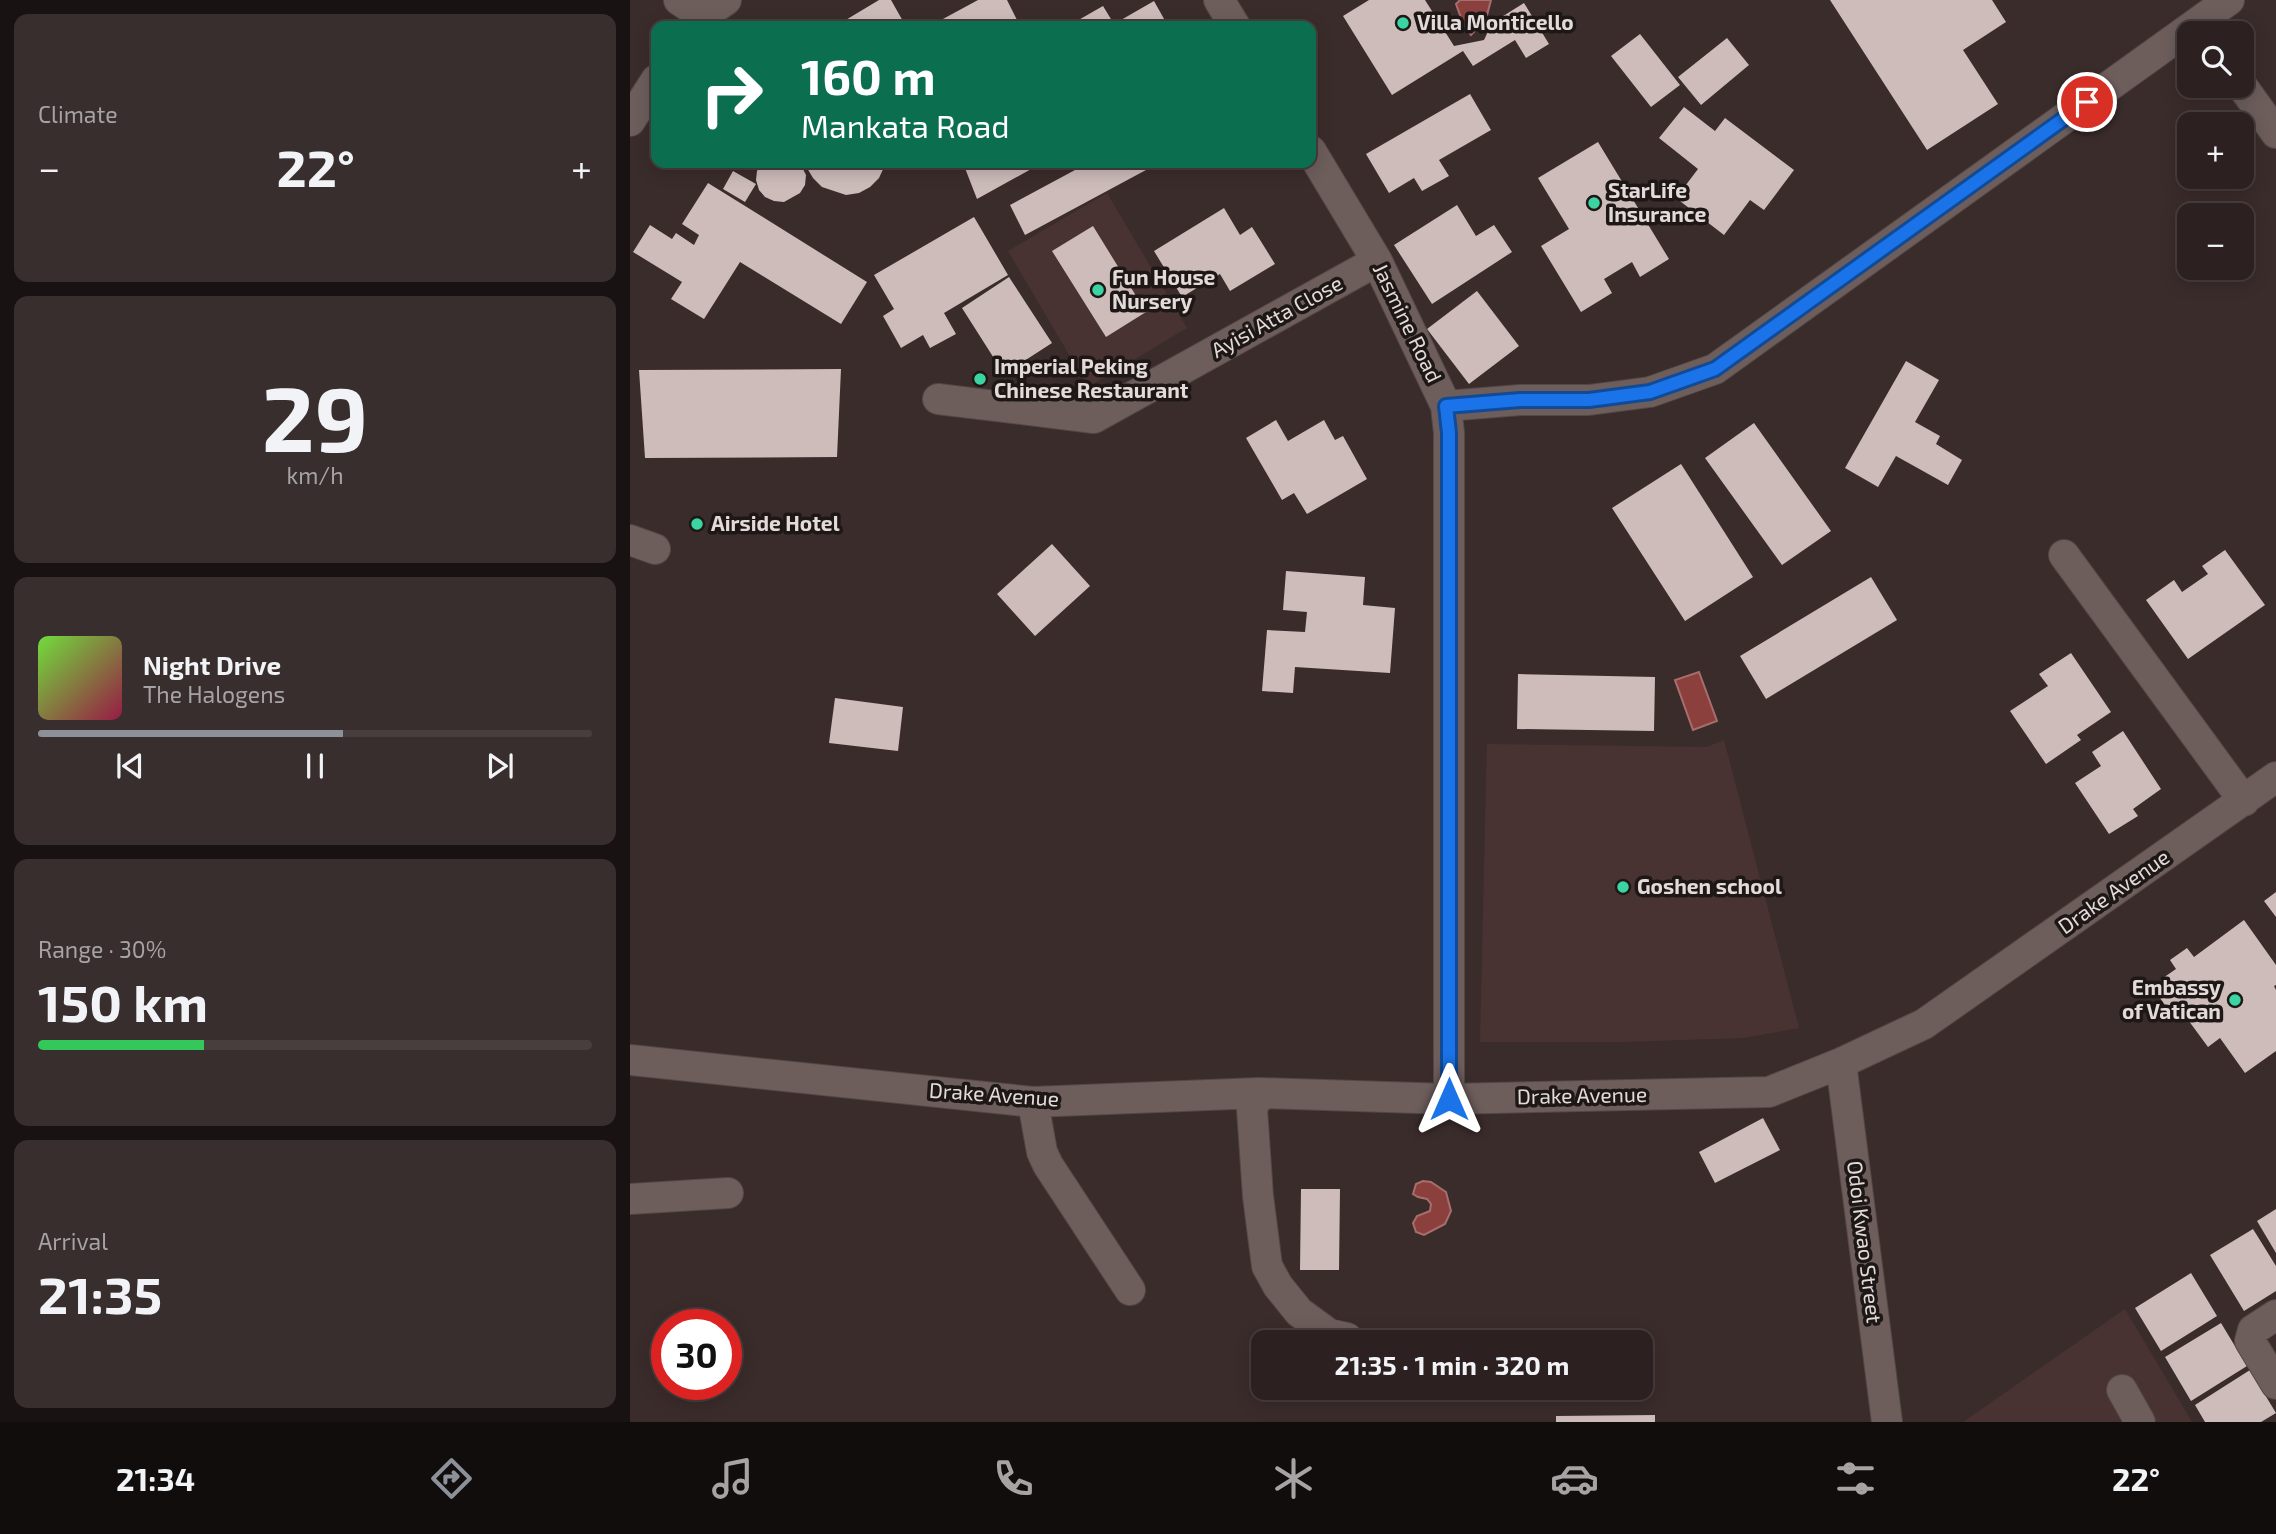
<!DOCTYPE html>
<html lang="en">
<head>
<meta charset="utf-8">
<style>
	body { margin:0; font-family:"Exo 2",sans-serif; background:#382e2d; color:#f1f3f6; height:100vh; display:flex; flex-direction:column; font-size:26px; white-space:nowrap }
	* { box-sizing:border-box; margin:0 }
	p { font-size:23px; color:#a6a3a5 }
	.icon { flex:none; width:38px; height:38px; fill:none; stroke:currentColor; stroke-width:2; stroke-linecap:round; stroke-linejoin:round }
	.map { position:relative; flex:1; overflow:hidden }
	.drawer { display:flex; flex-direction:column; gap:14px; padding:14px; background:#181212; width:630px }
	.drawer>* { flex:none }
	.banner { position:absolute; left:21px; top:21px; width:665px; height:147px; border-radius:14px; box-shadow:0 4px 18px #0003,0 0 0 2px #483e3e; background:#0b6e4f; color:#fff; overflow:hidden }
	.tools { position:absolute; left:1547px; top:21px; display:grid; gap:14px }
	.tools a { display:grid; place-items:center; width:77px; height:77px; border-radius:14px; background:#2c2120; box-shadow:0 4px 18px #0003,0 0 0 2px #483e3e; font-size:35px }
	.speed { position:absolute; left:21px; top:1309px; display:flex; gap:14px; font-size:35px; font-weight:700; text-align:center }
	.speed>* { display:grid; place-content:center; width:91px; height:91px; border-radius:50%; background:#2c2120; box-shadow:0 4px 18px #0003,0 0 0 2px #483e3e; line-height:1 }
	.speed .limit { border:10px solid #d22; background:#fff; color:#111 }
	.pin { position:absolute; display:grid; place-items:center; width:60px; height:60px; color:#fff; margin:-30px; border:4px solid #fff; border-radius:50%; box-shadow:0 2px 7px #0007 }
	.me { position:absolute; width:77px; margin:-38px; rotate:0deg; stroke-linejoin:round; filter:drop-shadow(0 0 5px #0008) }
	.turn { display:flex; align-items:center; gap:24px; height:147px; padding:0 35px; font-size:32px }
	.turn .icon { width:91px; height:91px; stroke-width:2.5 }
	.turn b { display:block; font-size:49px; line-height:60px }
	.big { font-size:52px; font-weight:700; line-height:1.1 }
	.drawer .widget { flex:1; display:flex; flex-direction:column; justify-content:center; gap:10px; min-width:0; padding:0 24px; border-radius:14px; background:#382e2d }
	.drawer .dial { align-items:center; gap:0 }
	.dial b { font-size:91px; line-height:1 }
	.song { display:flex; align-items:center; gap:21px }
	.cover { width:84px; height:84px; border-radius:10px; background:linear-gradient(135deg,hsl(100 70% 55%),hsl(340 70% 35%)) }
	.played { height:7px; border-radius:4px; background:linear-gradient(90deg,#8c9099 55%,#483e3e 55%) }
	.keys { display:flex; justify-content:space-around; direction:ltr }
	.heat { display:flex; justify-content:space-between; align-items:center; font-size:38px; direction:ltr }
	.charge { height:10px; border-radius:5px; background:linear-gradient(90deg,#34c759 30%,#483e3e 0) }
	.trip { position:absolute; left:621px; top:1330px; width:402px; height:70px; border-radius:14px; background:#2c2120; box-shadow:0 4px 18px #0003,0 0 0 2px #483e3e; font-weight:700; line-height:70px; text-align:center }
	.menu { display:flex; height:112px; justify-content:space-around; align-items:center; background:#120d0d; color:#a6a3a5 }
	.menu .icon { width:49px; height:49px }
	.menu .active { color:#8c9099 }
	.menu b { font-size:32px; color:#f1f3f6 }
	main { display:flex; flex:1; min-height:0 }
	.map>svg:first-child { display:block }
	.built { fill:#483332 }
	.water { fill:#8c403e; stroke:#a66e6c; stroke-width:2 }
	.building { fill:#cdbcba }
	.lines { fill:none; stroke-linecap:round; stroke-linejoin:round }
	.minor-casing { stroke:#534847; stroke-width:32 }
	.minor { stroke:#6d5e5c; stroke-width:30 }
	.route-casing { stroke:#114b97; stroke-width:18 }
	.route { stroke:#1a73e8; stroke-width:12 }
	.poi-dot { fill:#3dd4a3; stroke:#1d1716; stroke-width:2.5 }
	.labels { text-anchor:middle; stroke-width:7; stroke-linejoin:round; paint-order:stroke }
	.poi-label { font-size:21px; font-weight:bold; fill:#e3dad9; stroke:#1d1716; text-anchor:start }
	.street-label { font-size:21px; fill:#e3dad9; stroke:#1d1716 }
</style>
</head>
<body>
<main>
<section class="drawer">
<div class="widget"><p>Climate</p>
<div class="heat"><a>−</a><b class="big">22°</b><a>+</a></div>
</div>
<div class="widget dial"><b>29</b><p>km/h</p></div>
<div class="widget">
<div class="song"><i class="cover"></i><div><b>Night Drive</b><p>The Halogens</p></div></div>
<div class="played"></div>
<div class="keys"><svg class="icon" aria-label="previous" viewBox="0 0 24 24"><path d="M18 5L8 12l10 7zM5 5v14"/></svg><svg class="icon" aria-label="pause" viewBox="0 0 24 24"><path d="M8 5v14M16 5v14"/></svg><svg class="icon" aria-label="next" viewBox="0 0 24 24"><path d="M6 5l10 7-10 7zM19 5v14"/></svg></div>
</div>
<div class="widget"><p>Range · 30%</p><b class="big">150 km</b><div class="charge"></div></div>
<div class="widget"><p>Arrival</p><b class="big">21:35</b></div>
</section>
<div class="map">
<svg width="1646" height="1422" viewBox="0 0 1646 1422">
	<rect width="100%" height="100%" fill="#3a2c2b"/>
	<path class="built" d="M 477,193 L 557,328 L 458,387 L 378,251 Z
		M 1094,740 L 1169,1028 L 1114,1038 L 992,1042 L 850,1042 L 857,744 L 1077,747 Z
		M 1495,1309 L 1562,1422 L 1333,1422 Z"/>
	<path class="water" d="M 830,0 L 861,0 L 856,19 L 841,35 L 834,26 L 826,4 Z
		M 1069,672 L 1087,721 L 1063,730 L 1045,680 Z
		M 793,1181 L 801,1182 L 816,1192 L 821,1211 L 815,1224 L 794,1235 L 786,1232 L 783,1223 L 787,1216 L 800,1211 L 801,1204 L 797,1199 L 788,1197 L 783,1194 L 786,1184 Z"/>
	<path class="building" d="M 249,0 L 261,0 L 274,23 L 268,26 L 217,26 L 214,21 Z
		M 348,0 L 377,0 L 390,26 L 300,26 Z
		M 739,0 L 795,0 L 824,46 L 854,40 L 862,23 L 894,3 L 919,44 L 896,58 L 885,40 L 843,66 L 833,51 L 762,95 L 713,16 Z
		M 1200,0 L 1362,0 L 1376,22 L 1333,50 L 1368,104 L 1297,150 Z
		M 524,1 L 538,26 L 438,26 L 473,6 L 484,24 Z
		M 1010,34 L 1050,85 L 1021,107 L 981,56 Z
		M 1097,38 L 1119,65 L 1071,105 L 1048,77 Z
		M 840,94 L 861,130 L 809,160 L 819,176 L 792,191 L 784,178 L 759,193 L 736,154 Z
		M 1054,107 L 1085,131 L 1095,118 L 1164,170 L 1134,210 L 1120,200 L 1094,235 L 1046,198 L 1068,169 L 1029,138 Z
		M 968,142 L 1039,259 L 1010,277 L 1002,262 L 974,279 L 982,293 L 951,312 L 911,246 L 939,229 L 908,178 Z
		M 131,163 L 170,163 L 176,175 L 175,185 L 170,193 L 154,202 L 144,201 L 135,197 L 129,190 L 126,180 L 127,171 Z
		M 174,163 L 256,163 L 249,178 L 240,187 L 229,193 L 216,195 L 192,187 L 183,178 Z
		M 333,163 L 412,163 L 347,199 Z
		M 458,163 L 512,163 L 516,170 L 395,235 L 380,205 Z
		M 103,171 L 126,184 L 115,202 L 93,189 Z
		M 78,183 L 237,282 L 211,324 L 110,262 L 74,319 L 41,299 L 52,282 L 3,252 L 20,225 L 42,239 L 46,233 L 64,245 L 69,235 L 52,224 Z
		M 827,205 L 846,236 L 864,225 L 882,252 L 802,304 L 764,245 Z
		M 594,208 L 610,235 L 622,227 L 645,264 L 600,291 L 590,274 L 552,297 L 524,251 Z
		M 344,217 L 378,275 L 314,313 L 326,334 L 300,348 L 293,335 L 271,348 L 253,316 L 264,309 L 244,275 Z
		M 463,226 L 516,312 L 476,337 L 422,251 Z
		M 379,277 L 422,343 L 374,374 L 332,308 Z
		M 847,291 L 889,346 L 839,384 L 797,329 Z
		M 1276,361 L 1309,380 L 1285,422 L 1310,436 L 1306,444 L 1332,460 L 1318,485 L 1266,456 L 1248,487 L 1215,468 Z
		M 211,369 L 207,457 L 15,458 L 9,370 Z
		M 646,420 L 658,441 L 694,420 L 705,440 L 713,436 L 737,479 L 677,514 L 664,493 L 652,500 L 616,438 Z
		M 1124,423 L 1201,531 L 1152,565 L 1075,458 Z
		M 1051,464 L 1123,577 L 1055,621 L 982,508 Z
		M 422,544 L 460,586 L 405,636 L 367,594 Z
		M 1595,550 L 1635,605 L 1558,659 L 1516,600 L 1544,580 L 1552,592 L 1578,574 L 1572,566 Z
		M 656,571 L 735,577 L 733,605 L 765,608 L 760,673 L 665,667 L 663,693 L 632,691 L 637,630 L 675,632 L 677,612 L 653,610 Z
		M 1241,577 L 1267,620 L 1136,699 L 1110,656 Z
		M 1441,653 L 1481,712 L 1447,735 L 1451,740 L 1416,764 L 1380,711 L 1418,686 L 1409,674 Z
		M 888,674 L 1025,677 L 1024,731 L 887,729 Z
		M 205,698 L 273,707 L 268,751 L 199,743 Z
		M 1493,731 L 1531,789 L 1503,809 L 1508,816 L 1479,834 L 1445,783 L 1471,766 L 1462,752 Z
		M 1646,892 L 1646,917 L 1634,901 Z
		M 1614,920 L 1646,965 L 1646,985 L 1644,986 L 1646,990 L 1646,1051 L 1615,1073 L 1590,1038 L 1578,1047 L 1553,1013 L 1545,1019 L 1527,994 L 1536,988 L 1530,980 L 1546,969 L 1540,960 L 1557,948 L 1564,957 Z
		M 1133,1118 L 1150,1150 L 1085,1183 L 1069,1152 Z
		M 671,1189 L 710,1189 L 709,1270 L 670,1270 Z
		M 1646,1209 L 1646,1253 L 1627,1221 Z
		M 1623,1229 L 1646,1266 L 1646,1291 L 1614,1311 L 1580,1255 Z
		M 1561,1273 L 1587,1316 L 1531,1351 L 1505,1308 Z
		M 1591,1323 L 1617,1366 L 1561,1401 L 1535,1357 Z
		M 1620,1370 L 1646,1413 L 1631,1422 L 1575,1422 L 1565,1405 Z
		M 1025,1415 L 1025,1422 L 926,1422 L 926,1416 Z"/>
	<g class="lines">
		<defs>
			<path id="minor" d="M 49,0 L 73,16
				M 589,0 L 605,26
				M 66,26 L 73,16 L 96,0
				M 1612,86 L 1646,133
				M 0,121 L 26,80
				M 681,151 L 747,261 L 816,406 L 819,433 L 819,1099
				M 308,399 L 464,418 L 747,261
				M 816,406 L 890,400 L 959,400 L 1020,392 L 1085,369 L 1599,0
				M 0,540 L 25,549
				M 1434,555 L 1614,801
				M 0,1060 L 403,1102 L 629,1093 L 819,1099 L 1139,1092 L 1211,1063 L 1294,1024 L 1646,777
				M 1211,1063 L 1257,1422
				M 629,1093 L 622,1109 L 628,1196 L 637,1266 L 648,1286 L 669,1312 L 699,1334 L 717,1338
				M 403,1102 L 412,1152 L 418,1165 L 500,1290
				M 0,1199 L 98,1193
				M 1646,1315 L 1623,1330 L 1620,1341 L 1646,1384
				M 1492,1390 L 1510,1422"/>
		</defs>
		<use href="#minor" class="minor-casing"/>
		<use href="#minor" class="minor"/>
	</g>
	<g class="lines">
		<defs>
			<path id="route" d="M 819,1099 L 819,433 L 816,406 L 890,400 L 959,400 L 1020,392 L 1085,369 L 1457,102"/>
		</defs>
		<use href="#route" class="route-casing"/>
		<use href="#route" class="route"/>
	</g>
	<g class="poi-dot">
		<circle cx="773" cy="23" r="7"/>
		<circle cx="964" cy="203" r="7"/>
		<circle cx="468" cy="290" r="7"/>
		<circle cx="350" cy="379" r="7"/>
		<circle cx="67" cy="524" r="7"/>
		<circle cx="993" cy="887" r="7"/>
		<circle cx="1605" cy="1000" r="7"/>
	</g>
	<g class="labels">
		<g class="poi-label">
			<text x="787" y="30">Villa Monticello</text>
			<text x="978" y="198">StarLife<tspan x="978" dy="24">Insurance</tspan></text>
			<text x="482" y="285">Fun House<tspan x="482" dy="24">Nursery</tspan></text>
			<text x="364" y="374">Imperial Peking<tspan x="364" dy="24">Chinese Restaurant</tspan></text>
			<text x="81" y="531">Airside Hotel</text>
			<text x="1007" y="894">Goshen school</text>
			<text x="1591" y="995" text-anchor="end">Embassy<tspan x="1591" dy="24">of Vatican</tspan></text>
		</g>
		<g class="street-label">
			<text transform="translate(647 317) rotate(-29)" y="7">Ayisi Atta Close</text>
			<text transform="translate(777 323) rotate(64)" y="7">Jasmine Road</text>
			<text transform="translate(1484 892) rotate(-35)" y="7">Drake Avenue</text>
			<text transform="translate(364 1095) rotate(4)" y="7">Drake Avenue</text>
			<text transform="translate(952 1096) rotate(-1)" y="7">Drake Avenue</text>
			<text transform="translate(1234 1242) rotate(83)" y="7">Odoi Kwao Street</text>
		</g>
	</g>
</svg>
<div class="tools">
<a><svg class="icon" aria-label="search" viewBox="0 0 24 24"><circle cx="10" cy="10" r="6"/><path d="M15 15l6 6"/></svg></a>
<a>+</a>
<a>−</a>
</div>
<div class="speed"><div class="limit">30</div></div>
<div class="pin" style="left:1457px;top:102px;background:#d93025"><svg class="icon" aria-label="arrive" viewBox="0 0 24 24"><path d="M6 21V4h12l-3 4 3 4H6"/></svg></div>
<svg class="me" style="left:819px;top:1099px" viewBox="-20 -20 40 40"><path d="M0-17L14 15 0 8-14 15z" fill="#1a73e8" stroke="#fff" stroke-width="4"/></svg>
<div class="trip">21:35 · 1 min · 320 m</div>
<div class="banner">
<div class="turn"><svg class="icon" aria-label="right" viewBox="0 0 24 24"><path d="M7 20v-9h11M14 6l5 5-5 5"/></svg><div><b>160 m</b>Mankata Road</div></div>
</div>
</div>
</main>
<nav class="menu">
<b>21:34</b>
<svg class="icon active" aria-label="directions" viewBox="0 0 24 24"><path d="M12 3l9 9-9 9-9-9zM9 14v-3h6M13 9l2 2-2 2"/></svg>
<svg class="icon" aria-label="music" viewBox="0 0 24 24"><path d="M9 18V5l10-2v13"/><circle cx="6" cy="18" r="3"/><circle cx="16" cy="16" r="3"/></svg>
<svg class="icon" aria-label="phone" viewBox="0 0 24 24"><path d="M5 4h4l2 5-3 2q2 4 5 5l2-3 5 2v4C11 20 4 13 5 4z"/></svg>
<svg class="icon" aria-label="climate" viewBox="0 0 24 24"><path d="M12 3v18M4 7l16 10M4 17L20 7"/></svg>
<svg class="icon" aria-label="car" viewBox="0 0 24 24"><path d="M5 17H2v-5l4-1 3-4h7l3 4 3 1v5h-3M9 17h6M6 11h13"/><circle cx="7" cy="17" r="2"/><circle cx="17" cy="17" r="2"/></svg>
<svg class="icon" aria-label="filters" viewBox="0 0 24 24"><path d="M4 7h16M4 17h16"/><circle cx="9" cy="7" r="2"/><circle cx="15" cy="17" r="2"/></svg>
<b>22°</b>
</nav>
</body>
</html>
